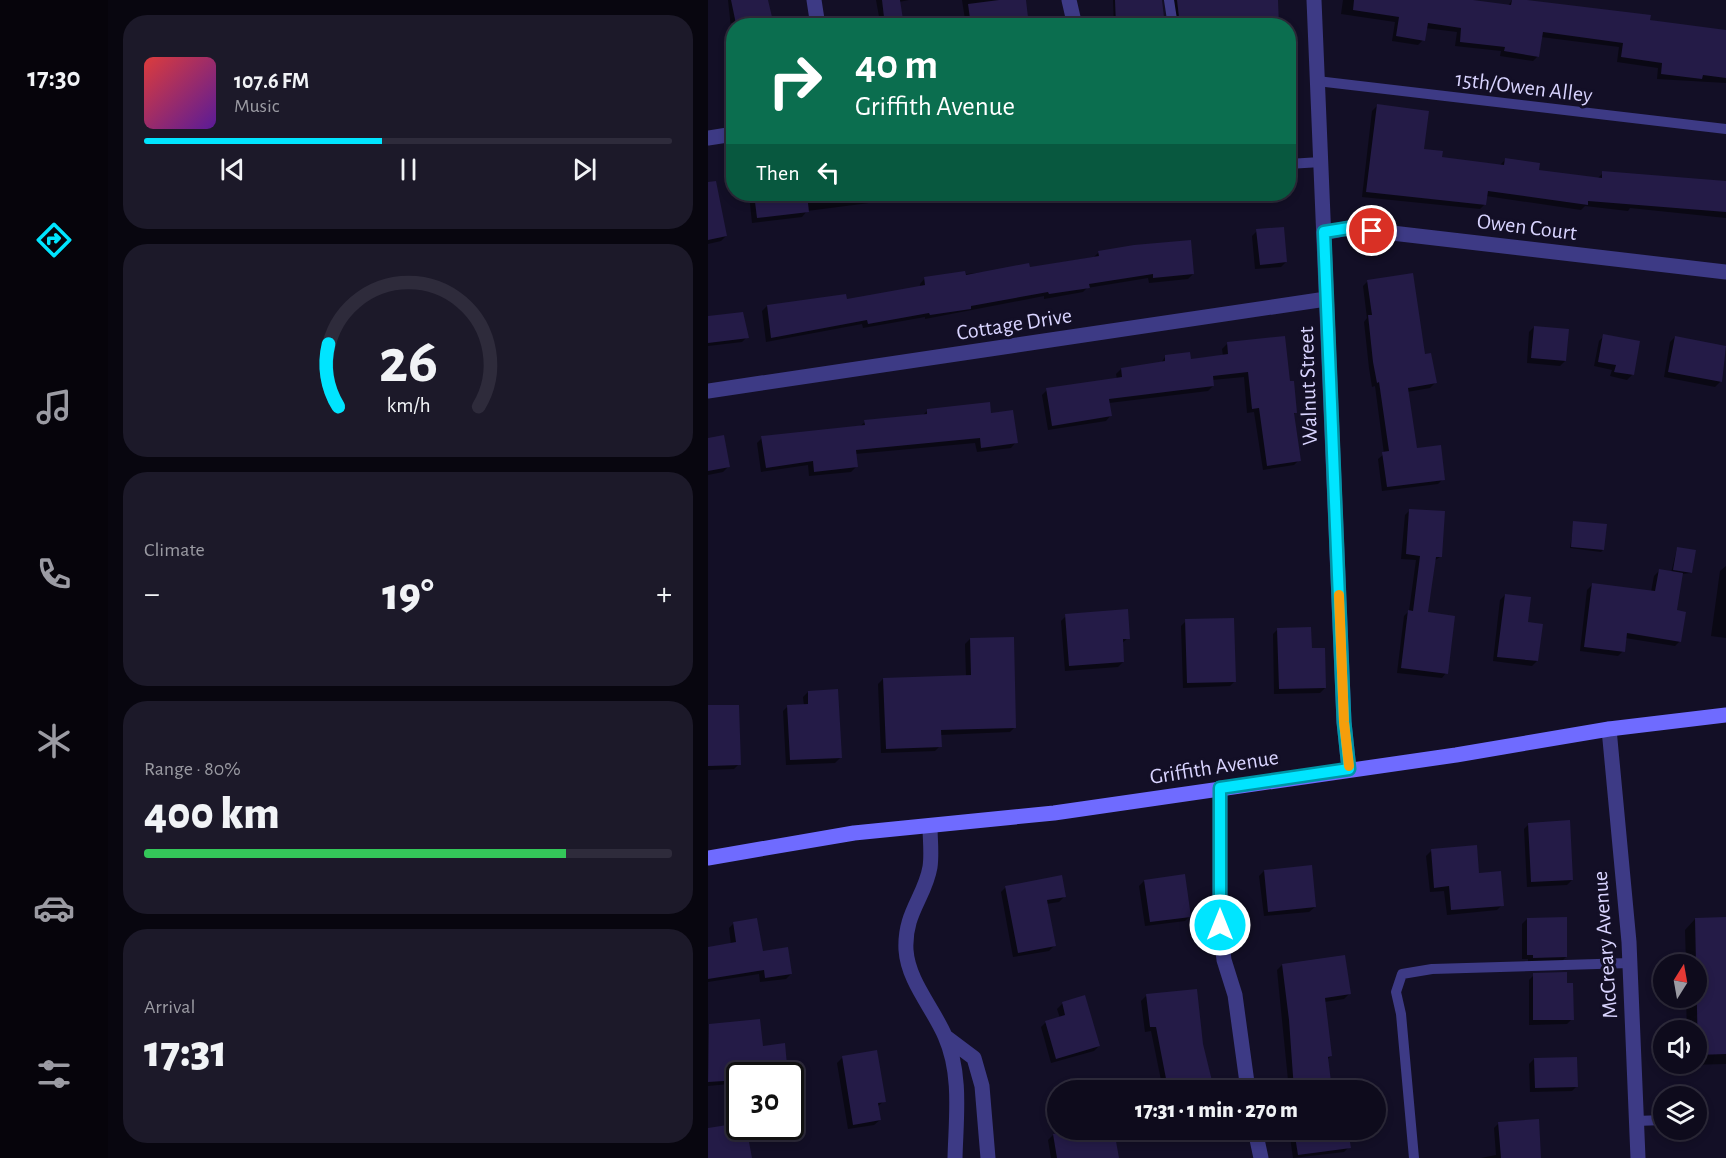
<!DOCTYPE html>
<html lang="en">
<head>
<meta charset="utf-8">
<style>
	body { margin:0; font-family:"Alegreya Sans",sans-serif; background:#1c1929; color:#f1f3f6; height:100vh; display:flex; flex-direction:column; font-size:22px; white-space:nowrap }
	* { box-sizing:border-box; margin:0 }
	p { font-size:20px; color:#9b9ba3 }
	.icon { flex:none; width:33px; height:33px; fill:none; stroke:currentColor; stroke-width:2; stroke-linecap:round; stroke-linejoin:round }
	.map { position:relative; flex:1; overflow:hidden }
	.drawer { display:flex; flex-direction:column; gap:15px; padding:15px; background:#08060f; width:600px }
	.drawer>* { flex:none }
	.hud { position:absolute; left:18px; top:18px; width:570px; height:183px; border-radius:24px; box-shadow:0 3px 9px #0003,0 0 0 2px #2e2b3b; background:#0b6e4f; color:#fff; overflow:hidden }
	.needle { width:39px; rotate:11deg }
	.fabs { position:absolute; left:945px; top:954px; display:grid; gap:12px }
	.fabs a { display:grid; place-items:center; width:54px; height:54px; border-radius:50%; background:#0e0b1c; box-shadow:0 3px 9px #0003,0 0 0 2px #2e2b3b; font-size:30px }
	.speed { position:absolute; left:18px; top:1062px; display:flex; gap:12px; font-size:30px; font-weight:700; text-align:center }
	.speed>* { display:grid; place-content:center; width:78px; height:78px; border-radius:50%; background:#0e0b1c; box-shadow:0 3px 9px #0003,0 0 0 2px #2e2b3b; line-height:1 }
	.speed .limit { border:3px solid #111; border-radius:9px; background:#fff; color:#111 }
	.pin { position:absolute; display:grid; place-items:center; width:51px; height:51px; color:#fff; margin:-26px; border:3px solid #fff; border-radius:50%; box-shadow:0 2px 6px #0007 }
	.me { position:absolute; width:66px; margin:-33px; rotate:0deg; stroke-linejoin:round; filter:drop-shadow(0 0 4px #0008) }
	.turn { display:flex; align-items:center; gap:21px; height:126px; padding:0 30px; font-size:27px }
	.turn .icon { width:78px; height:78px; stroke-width:2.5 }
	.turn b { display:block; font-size:42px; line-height:51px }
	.then { display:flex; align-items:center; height:57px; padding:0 30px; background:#0003; gap:12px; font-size:22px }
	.big { font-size:45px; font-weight:800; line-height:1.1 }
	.drawer .widget { flex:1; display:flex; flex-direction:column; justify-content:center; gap:9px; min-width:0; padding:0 21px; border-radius:24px; background:#1c1929 }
	.drawer .dial { align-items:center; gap:0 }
	.dial svg { height:156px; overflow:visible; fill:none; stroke:#2e2b3b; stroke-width:7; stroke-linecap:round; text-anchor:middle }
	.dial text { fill:#f1f3f6; stroke:none }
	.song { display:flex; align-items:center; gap:18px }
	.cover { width:72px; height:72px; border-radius:9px; background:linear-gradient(135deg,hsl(0 70% 55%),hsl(270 70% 35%)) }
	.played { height:6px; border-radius:3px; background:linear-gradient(90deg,#00e5ff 45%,#2e2b3b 45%) }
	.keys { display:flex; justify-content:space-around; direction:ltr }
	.heat { display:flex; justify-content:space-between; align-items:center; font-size:33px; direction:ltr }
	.charge { height:9px; border-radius:4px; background:linear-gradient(90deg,#34c759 80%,#2e2b3b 0) }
	.trip { position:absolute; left:339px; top:1080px; width:339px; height:60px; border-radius:30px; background:#0e0b1c; box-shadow:0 3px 9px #0003,0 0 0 2px #2e2b3b; font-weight:800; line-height:60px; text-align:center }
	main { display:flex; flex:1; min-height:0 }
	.tab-bar { display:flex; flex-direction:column; width:108px; justify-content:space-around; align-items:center; background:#06040b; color:#9b9ba3 }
	.tab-bar .icon { width:42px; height:42px }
	.tab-bar .current { color:#00e5ff }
	.tab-bar b { font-size:27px; color:#f1f3f6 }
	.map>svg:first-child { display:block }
	.shadow { fill:#0007 }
	.building { fill:#241b47 }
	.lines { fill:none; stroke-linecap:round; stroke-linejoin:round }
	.lane { stroke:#3d3a85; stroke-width:10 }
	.street { stroke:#3d3a85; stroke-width:15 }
	.secondary { stroke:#6f6bff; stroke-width:15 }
	.route-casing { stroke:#0095a6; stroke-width:15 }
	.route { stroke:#00e5ff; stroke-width:10 }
	.slow { stroke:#f59e0b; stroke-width:10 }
	.labels { text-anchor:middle; stroke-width:6; stroke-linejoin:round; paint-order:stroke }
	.street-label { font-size:22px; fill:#d9d4ff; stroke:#130f26 }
</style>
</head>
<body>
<main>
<nav class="tab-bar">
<b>17:30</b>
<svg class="icon current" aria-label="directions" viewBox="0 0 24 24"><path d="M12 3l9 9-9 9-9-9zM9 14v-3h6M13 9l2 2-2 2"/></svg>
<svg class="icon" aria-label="music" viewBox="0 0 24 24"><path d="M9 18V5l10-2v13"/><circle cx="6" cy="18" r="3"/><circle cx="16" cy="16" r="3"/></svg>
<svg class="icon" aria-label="phone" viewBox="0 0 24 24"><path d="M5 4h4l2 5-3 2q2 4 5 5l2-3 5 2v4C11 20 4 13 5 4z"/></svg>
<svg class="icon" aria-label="climate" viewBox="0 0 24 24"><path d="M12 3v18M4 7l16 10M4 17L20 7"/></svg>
<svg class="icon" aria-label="car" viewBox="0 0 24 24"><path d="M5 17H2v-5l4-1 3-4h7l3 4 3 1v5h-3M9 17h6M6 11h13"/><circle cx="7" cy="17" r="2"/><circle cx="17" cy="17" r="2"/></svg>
<svg class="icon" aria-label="filters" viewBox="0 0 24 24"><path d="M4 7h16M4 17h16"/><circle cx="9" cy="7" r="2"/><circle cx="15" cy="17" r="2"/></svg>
</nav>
<section class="drawer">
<div class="widget">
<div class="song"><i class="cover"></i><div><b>107.6 FM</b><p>Music</p></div></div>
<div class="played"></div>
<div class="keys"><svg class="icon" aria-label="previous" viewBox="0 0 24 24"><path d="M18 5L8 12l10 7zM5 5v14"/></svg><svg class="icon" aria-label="pause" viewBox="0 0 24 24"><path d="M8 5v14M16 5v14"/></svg><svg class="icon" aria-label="next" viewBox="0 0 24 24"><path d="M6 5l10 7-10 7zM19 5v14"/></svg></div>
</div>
<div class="widget dial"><svg viewBox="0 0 100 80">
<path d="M14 69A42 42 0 1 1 86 69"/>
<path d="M14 69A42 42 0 0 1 9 37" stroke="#00e5ff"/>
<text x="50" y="56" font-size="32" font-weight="700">26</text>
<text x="50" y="72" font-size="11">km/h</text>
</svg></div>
<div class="widget"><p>Climate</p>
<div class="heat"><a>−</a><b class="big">19°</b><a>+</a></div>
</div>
<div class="widget"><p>Range · 80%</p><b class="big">400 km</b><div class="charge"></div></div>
<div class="widget"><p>Arrival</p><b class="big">17:31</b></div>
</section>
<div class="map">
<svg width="1018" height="1158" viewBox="0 0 1018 1158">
	<rect width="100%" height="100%" fill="#130f26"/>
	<path class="shadow" d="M 20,0 L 59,0 L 62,17 L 57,22 L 23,28 Z
		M 168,0 L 201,0 L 191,2 L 195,26 L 159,26 L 172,22 Z
		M 254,0 L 316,0 L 320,26 L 258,26 Z
		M 405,0 L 452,0 L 456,26 L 406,26 Z
		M 466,0 L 568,0 L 569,26 L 469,26 Z
		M 635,0 L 752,0 L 800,6 L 804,0 L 810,0 L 1018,32 L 1018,83 L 949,79 L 950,68 L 909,62 L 911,47 L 833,37 L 830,56 L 825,61 L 792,56 L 793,51 L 747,46 L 749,32 L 717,28 L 715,40 L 710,45 L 684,41 L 687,22 L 633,14 Z
		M 669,106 L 714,151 L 732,159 L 792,165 L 797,160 L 829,172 L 890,178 L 895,173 L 1018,183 L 1018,218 L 922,208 L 920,211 L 877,206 L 873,210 L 778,196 L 777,204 L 772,209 L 654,197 L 664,111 Z
		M 0,185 L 18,236 L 13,241 L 0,244 Z
		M 41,194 L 281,194 L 277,197 L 250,200 L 250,195 L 177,201 L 99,211 L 94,217 L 44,223 Z
		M 549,231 L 578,262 L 573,267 L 547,269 L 544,236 Z
		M 391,252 L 485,274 L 480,279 L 441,283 L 440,278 L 379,288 L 375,292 L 336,299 L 336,296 L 217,319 L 217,317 L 155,328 L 154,324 L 58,342 L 54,311 L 59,306 L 138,301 L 212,288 L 212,284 L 217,278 L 321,268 L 386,257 Z
		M 660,281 L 715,356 L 727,383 L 722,388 L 699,392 L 708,450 L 735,479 L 730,484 L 674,491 L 670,459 L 676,454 L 667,386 L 664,387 L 661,368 L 656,322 L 659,318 L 655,286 Z
		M 0,317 L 39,337 L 34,342 L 0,346 Z
		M 826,327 L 857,361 L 852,366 L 819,363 L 821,332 Z
		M 896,336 L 924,375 L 919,380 L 902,376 L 904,370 L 886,366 L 891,341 Z
		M 967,337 L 1018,347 L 1012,382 L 1007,387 L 956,377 L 962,342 Z
		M 519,344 L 580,383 L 588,412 L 585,415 L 591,460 L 586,465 L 555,470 L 546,412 L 539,413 L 536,377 L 504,380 L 505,386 L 500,391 L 401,403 L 403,415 L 398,421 L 340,430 L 334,395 L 339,390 L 409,379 L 408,374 L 413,369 L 453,363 L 457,357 L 482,360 L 515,356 L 514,349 Z
		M 219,411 L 282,414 L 308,442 L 303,448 L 269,452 L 267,443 L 147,454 L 148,467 L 143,472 L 101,476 L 100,465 L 53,472 L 49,443 L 54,438 L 151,427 L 157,422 L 214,416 Z
		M 0,439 L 20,467 L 15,472 L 0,475 Z
		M 702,510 L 732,557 L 726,561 L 719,614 L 738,673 L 734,678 L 689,673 L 696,616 L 701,611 L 708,560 L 693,559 L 697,515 Z
		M 866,522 L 895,550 L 893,552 L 862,548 Z
		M 969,548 L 983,573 L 974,574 L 967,611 L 972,641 L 967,646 L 917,638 L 915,651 L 910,656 L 872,651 L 879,590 L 884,585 L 943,592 L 946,576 L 951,571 L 963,573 Z
		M 1018,566 L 1018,638 L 1003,636 L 1012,571 Z
		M 797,595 L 818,623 L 829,661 L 824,666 L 785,661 L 792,600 Z
		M 358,616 L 420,638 L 413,644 L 415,662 L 410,667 L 357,671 L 353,621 Z
		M 478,621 L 527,681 L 522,686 L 475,688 L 473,626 Z
		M 570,629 L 602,650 L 617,688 L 612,693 L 566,694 L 565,634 Z
		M 262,639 L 307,727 L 302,732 L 232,735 L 232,746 L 227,751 L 173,753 L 170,684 L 175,679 L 258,676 L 257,644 Z
		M 100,692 L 132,758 L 127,763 L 78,765 L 75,711 L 80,706 L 96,706 L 95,697 Z
		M 0,707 L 31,764 L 26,769 L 0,770 Z
		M 821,824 L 864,880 L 859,885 L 819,887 L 816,829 Z
		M 723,851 L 770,875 L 794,905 L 789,910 L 739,915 L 736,891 L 722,892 L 718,856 Z
		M 556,871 L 607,907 L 601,912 L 556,916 L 551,876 Z
		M 436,881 L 482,916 L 477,921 L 437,926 L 431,886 Z
		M 298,887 L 356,897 L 351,902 L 338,904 L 346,946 L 341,951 L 305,957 L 293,892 Z
		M 819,919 L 858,957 L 853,962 L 820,963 L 820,959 L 814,959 L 814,924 Z
		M 987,919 L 1018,919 L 1018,1064 L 980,1065 L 988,1064 L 988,1030 L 979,1030 L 978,998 L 988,998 L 988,964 L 978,964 L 977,930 Z
		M 26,923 L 53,953 L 83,974 L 78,979 L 52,982 L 51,974 L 0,982 L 0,948 L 23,945 L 21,928 Z
		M 574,965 L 641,994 L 636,999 L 616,1002 L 623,1056 L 619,1060 L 623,1090 L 581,1090 L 569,970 Z
		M 826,975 L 858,985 L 864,1019 L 859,1024 L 821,1025 L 821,980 Z
		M 438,996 L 494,1045 L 502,1081 L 497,1086 L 455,1090 L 443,1031 L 437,1032 L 433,1001 Z
		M 376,997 L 391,1046 L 386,1051 L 343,1063 L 333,1027 L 338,1022 L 352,1018 L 349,1009 L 354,1004 Z
		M 2,1025 L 32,1076 L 32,1083 L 0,1086 Z
		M 134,1058 L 176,1101 L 169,1107 L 172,1120 L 166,1125 L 140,1129 L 129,1063 Z
		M 826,1059 L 869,1086 L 864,1091 L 822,1092 L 821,1064 Z
		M 791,1123 L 832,1158 L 773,1158 L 788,1155 L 786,1128 Z
		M 378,1130 L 405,1130 L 410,1158 L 343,1158 L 340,1140 L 345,1135 Z
		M 581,1130 L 639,1130 L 641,1147 L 636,1152 L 585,1158 Z"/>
	<path class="building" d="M 23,0 L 60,0 L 64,17 L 28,24 Z
		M 174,0 L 192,0 L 196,26 L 177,26 Z
		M 291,0 L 318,0 L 321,26 L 263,26 L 260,4 Z
		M 407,0 L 454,0 L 457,26 L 408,26 Z
		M 469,0 L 570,0 L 571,26 L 472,26 Z
		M 646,0 L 765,0 L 803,5 L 804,0 L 819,0 L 943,15 L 942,20 L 1018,30 L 1018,78 L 995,75 L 994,79 L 953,74 L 954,63 L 913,57 L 915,43 L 835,32 L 831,57 L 796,51 L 797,47 L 752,42 L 753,28 L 720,23 L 717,41 L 688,36 L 691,17 L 645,10 Z
		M 669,104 L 721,111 L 716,149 L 735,151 L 734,157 L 796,165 L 797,158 L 832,163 L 831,170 L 894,178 L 894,171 L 1018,181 L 1018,212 L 880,201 L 880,205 L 780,191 L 778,205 L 658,192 Z
		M 8,181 L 19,236 L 0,240 L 0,182 Z
		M 46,194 L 99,194 L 101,212 L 49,218 Z
		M 576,227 L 579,262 L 552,265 L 548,229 Z
		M 483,240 L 486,274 L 445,278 L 445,274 L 381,284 L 382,288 L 341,294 L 340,292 L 263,306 L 263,309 L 222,315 L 221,313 L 160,324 L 159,320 L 63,338 L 59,305 L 138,294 L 139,299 L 217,285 L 216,277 L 257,271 L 258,275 L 321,263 L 322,267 L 391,256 L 390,251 L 426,245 Z
		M 705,273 L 717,354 L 723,353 L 729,383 L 700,388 L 709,448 L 733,445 L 737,480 L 679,487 L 674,452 L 681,451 L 671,382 L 669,383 L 665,362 L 660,315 L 664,315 L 659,280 Z
		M 35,312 L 41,338 L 0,343 L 0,316 Z
		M 826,326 L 861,329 L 858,361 L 823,358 Z
		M 895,334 L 932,341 L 926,375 L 906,372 L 908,365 L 890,362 Z
		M 577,336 L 582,381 L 586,381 L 589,413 L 586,413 L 593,461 L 559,466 L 551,408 L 544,409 L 540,372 L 505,376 L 506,386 L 401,399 L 404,416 L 344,426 L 338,388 L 414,377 L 413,368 L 457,361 L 457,355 L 482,352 L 483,359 L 520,354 L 519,342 Z
		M 967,336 L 1018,346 L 1014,382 L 960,372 Z
		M 282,402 L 283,413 L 305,410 L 310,443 L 273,448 L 272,438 L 148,450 L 150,467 L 106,472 L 105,461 L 58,468 L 53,436 L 157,425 L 156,420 L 219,414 L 219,409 Z
		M 16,435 L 22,467 L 0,471 L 0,438 Z
		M 701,509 L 737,511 L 734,557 L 728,557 L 720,612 L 747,616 L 740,674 L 693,668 L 700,610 L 705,611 L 712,556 L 698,554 Z
		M 865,521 L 899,524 L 896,550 L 863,547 Z
		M 969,547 L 988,550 L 984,573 L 965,570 Z
		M 951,569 L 975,573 L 969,610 L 978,612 L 973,642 L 919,633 L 917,652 L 876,647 L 884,583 L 947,591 Z
		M 797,594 L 823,597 L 820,622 L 835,624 L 830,661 L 789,657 Z
		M 420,609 L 422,639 L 415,639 L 416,662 L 361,666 L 357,614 Z
		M 526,618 L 528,682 L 479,683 L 477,619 Z
		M 603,627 L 604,648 L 617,648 L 618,688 L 571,689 L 569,628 Z
		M 306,637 L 308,728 L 233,730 L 234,747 L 178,749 L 175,678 L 263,675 L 262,638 Z
		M 130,689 L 134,758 L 82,760 L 79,705 L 100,704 L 100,691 Z
		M 0,705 L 31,705 L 33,765 L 0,766 Z
		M 862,820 L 865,880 L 823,882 L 820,823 Z
		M 769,845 L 771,873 L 793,871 L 796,906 L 743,910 L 741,886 L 726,888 L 723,849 Z
		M 604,865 L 608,907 L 560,912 L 556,870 Z
		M 477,874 L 483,917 L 442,922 L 436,880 Z
		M 354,875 L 358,897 L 339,900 L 348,946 L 310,953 L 297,886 Z
		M 859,917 L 859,957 L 825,958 L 825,955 L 819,955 L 819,918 Z
		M 1018,917 L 1018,1054 L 990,1055 L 987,918 Z
		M 49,918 L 55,951 L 80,947 L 84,974 L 57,978 L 56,970 L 0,979 L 0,947 L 28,942 L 25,922 Z
		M 637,955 L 643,994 L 617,998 L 624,1056 L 620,1057 L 624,1090 L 586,1090 L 581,1020 L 574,964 Z
		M 859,972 L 859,983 L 865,983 L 866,1020 L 825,1020 L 825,973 Z
		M 489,989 L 495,1044 L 504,1081 L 460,1089 L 448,1027 L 442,1027 L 438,994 Z
		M 377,995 L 392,1046 L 348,1059 L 337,1021 L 357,1015 L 354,1002 Z
		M 52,1019 L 55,1046 L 77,1043 L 80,1076 L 32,1076 L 32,1080 L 0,1082 L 1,1024 Z
		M 169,1050 L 178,1102 L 170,1103 L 173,1120 L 145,1125 L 134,1056 Z
		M 869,1057 L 870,1087 L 827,1088 L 826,1058 Z
		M 831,1119 L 833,1158 L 793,1158 L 790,1122 Z
		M 32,1123 L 32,1126 L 38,1126 L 44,1158 L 0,1158 L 0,1128 Z
		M 369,1130 L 406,1130 L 411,1158 L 349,1158 L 345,1134 Z
		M 586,1130 L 640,1130 L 643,1148 L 590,1155 Z"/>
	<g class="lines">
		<path class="lane" d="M 461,0 L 465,26
			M 609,81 L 1018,129
			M 580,164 L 613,162
			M 928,1121 L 956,1120
			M 706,1158 L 693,1014 L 688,992 L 694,974 L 724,969 L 922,963"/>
		<path class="street" d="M 106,0 L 110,26
			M 361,0 L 367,26
			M 606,0 L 636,722 L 641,769
			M 0,138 L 26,134
			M 616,233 L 641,228 L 1018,272
			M 0,391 L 618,299
			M 901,729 L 921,942 L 930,1158
			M 512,788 L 512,925 L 516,960 L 527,995 L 540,1090
			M 222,826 C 222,839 224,854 222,867 C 217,897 196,913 198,950 C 200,981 225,1008 237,1036 C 254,1074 248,1118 247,1158
			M 238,1037 L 266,1058 L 274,1086 L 280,1158
			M 547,1130 L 553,1158"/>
		<path class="secondary" d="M 0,858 L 146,833 L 346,813 L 748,755 L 901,729 L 1018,715"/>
	</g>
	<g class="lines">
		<defs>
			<path id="route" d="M 512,925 L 512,788 L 641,769 L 636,722 L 616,232 L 641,228 L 664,231"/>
		</defs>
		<use href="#route" class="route-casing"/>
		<use href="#route" class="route"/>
		<path class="slow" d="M 631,595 L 636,722 L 641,766"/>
	</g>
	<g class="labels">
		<g class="street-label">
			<text transform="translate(816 86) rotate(7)" y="8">15th/Owen Alley</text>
			<text transform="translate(819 226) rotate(7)" y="8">Owen Court</text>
			<text transform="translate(306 323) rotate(-9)" y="8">Cottage Drive</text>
			<text transform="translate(599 386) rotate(-92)" y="8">Walnut Street</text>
			<text transform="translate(506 766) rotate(-9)" y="8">Griffith Avenue</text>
			<text transform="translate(896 945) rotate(-94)" y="8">McCreary Avenue</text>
		</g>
	</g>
</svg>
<div class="fabs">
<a><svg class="needle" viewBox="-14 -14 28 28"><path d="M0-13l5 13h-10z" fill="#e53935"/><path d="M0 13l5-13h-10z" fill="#9b9ba3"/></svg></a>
<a><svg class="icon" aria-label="sound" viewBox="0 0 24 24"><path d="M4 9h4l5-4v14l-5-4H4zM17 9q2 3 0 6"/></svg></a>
<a><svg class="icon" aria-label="layers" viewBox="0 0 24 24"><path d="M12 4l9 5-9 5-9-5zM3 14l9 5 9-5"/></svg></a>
</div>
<div class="speed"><div class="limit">30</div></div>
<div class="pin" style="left:664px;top:231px;background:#d93025"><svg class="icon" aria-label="arrive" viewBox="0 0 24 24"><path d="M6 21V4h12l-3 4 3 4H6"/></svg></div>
<svg class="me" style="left:512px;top:925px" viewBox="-20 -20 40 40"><circle r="17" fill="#00e5ff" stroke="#fff" stroke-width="3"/><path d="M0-11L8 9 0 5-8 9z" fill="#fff"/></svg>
<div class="trip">17:31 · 1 min · 270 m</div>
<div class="hud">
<div class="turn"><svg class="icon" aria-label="right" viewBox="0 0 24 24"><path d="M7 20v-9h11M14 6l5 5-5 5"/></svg><div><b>40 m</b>Griffith Avenue</div></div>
<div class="then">Then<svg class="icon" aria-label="left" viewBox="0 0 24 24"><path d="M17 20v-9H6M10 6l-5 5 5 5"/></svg></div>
</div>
</div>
</main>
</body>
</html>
